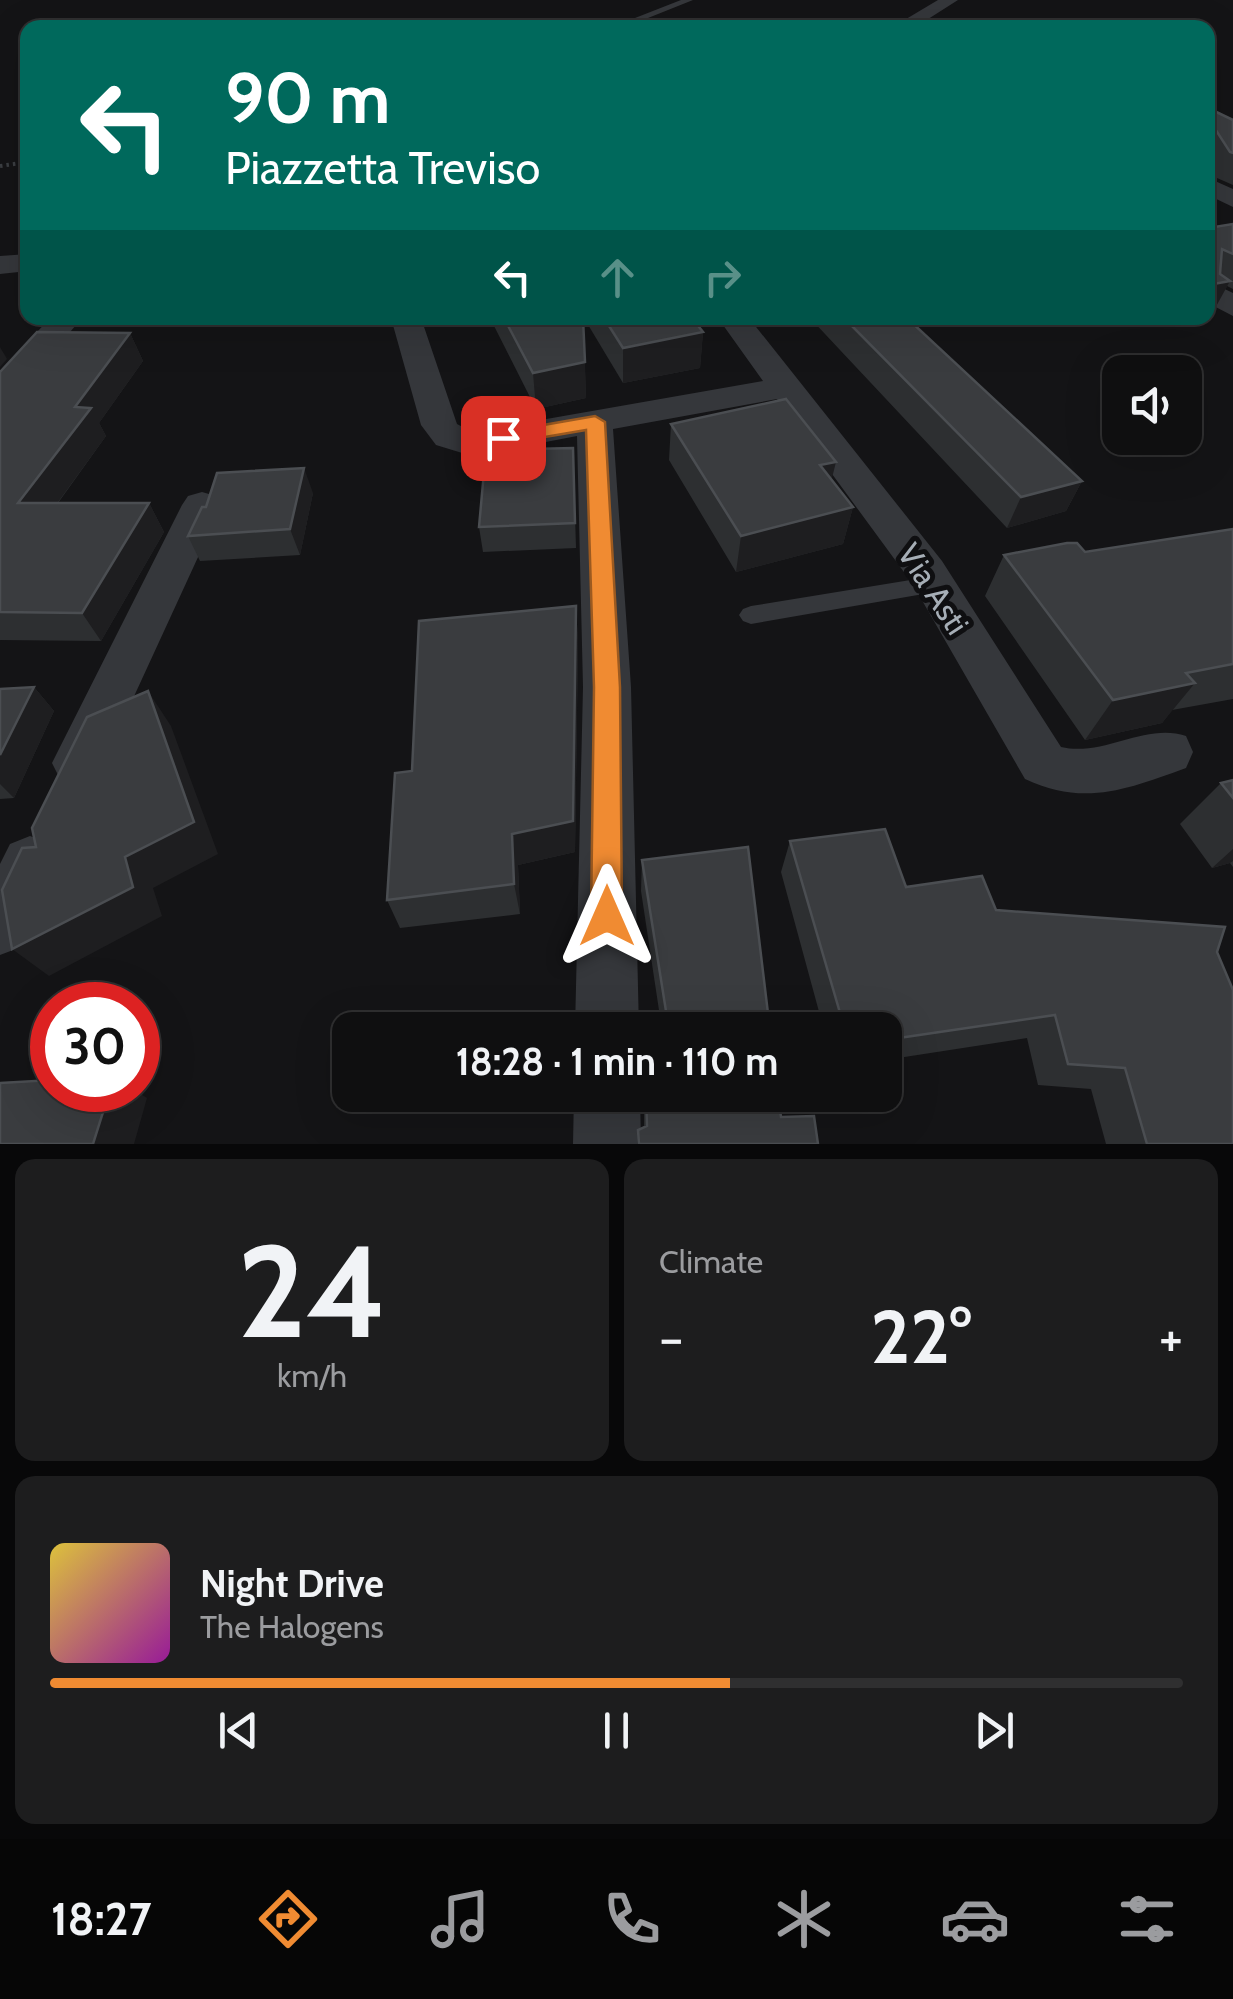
<!DOCTYPE html>
<html lang="en">
<head>
<meta charset="utf-8">
<style>
	body { margin:0; font-family:Cabin,sans-serif; background:#1d1d1e; color:#f1f3f6; height:100vh; display:flex; flex-direction:column; font-size:38px; white-space:nowrap }
	* { box-sizing:border-box; margin:0 }
	p { font-size:32px; color:#9b9c9f }
	.icon { flex:none; width:55px; height:55px; fill:none; stroke:currentColor; stroke-width:2; stroke-linecap:round; stroke-linejoin:round }
	.map { position:relative; height:1144px; overflow:hidden }
	.details { display:flex; flex-direction:column; gap:15px; padding:15px; background:#080809; flex:1 }
	.details>* { flex:none }
	.banner { position:absolute; left:20px; top:20px; width:1195px; height:305px; border-radius:20px; box-shadow:0 10px 40px #0002,0 0 0 2px #2f2f30; background:#00695c; color:#fff; overflow:hidden }
	.tools { position:absolute; left:1102px; top:355px; display:grid; gap:20px }
	.tools a { display:grid; place-items:center; width:100px; height:100px; border-radius:20px; background:#0f0f10; box-shadow:0 10px 40px #0002,0 0 0 2px #2f2f30; font-size:50px }
	.speed { position:absolute; left:30px; top:982px; display:flex; gap:20px; font-size:50px; font-weight:700; text-align:center }
	.speed>* { display:grid; place-content:center; width:130px; height:130px; border-radius:50%; background:#0f0f10; box-shadow:0 10px 40px #0002,0 0 0 2px #2f2f30; line-height:1 }
	.speed .limit { border:15px solid #d22; background:#fff; color:#111 }
	.pin { position:absolute; display:grid; place-items:center; width:85px; height:85px; color:#fff; margin:-42px; border-radius:20px; box-shadow:0 5px 15px #0006 }
	.me { position:absolute; width:110px; margin:-55px; rotate:0deg; stroke-linejoin:round; filter:drop-shadow(0 0 8px #0008) }
	.turn { display:flex; align-items:center; gap:35px; height:210px; padding:0 40px; font-size:45px }
	.turn .icon { width:130px; height:130px; stroke-width:2.5 }
	.turn b { display:block; font-size:70px; line-height:85px }
	.lanes { display:flex; align-items:center; height:95px; padding:0 40px; background:#0003; justify-content:center; gap:50px; direction:ltr }
	.lanes .off { opacity:.35 }
	.big { font-size:75px; font-weight:800; line-height:1.1 }
	.details .widget { flex:1; display:flex; flex-direction:column; justify-content:center; gap:15px; min-width:0; padding:0 35px; border-radius:20px; background:#1d1d1e }
	.details .dial { align-items:center; gap:0 }
	.dial b { font-size:130px; line-height:1 }
	.song { display:flex; align-items:center; gap:30px }
	.cover { width:120px; height:120px; border-radius:15px; background:linear-gradient(135deg,hsl(50 70% 55%),hsl(300 70% 35%)) }
	.played { height:10px; border-radius:5px; background:linear-gradient(90deg,#f08b32 60%,#2f2f30 60%) }
	.keys { display:flex; justify-content:space-around; direction:ltr }
	.heat { display:flex; justify-content:space-between; align-items:center; font-size:55px; direction:ltr }
	.details .tiles { flex:1; display:grid; gap:15px; grid-template-columns:1fr 1fr }
	.widget:last-child { grid-column:span 2 }
	.trip { position:absolute; left:332px; top:1012px; width:570px; height:100px; border-radius:20px; background:#0f0f10; box-shadow:0 10px 40px #0002,0 0 0 2px #2f2f30; font-weight:800; line-height:100px; text-align:center }
	.dock { display:flex; height:160px; justify-content:space-around; align-items:center; background:#060606; color:#9b9c9f }
	.dock .icon { width:70px; height:70px }
	.dock .current { color:#f08b32 }
	.dock b { font-size:45px; color:#f1f3f6 }
	.map>svg:first-child { display:block }
	.lines { fill:none; stroke-linecap:round; stroke-linejoin:round }
	.path { stroke:#3b3e42; stroke-width:4; stroke-dasharray:2.5 4; stroke-linecap:butt }
	.service { fill:#35373b; fill-rule:evenodd }
	.minor { fill:#35373b; fill-rule:evenodd }
	.wall { fill:#2d2f31 }
	.shaded-wall { fill:#1e1e20 }
	.building { fill:#3a3c3f; stroke:#4b4e52; stroke-width:2.5 }
	.route { fill:#f08b32; stroke:#9c5a20; stroke-width:2.5 }
	.labels { text-anchor:middle; stroke-width:10; stroke-linejoin:round; paint-order:stroke }
	.street-label { font-size:32px; fill:#a6aeb6; stroke:#0f0f11 }
</style>
</head>
<body>
<div class="map">
<svg width="1233" height="1144" viewBox="0 0 1233 1144">
	<rect width="100%" height="100%" fill="#141416"/>
	<g class="lines">
		<path class="path" d="M 0,166 L 28,162"/>
		<path class="service" d="M 681,0 L 693,0 L 643,20 L 635,18 Z
			M 917,14 L 952,28 L 939,28 L 917,18 Z
			M 935,576 L 946,584 L 935,592 L 751,624 L 743,621 L 739,615 L 743,609 L 751,606 Z"/>
		<path class="minor" d="M 938,0 L 958,0 L 914,28 L 891,28 Z
			M 1215,181 L 1233,189 L 1233,207 L 1208,195 L 1208,183 Z
			M 28,254 L 28,271 L 0,274 L 0,256 Z
			M 1208,281 L 1233,293 L 1233,316 L 1208,303 Z
			M 50,318 L 82,318 L 12,400 L 0,403 L 0,372 Z
			M 391,318 L 421,318 L 457,424 L 472,432 L 763,381 L 718,318 L 749,318 L 942,561 L 1061,747 C 1104,757 1146,722 1186,736 L 1193,752 L 1186,768 C 1128,789 1084,807 1025,779 L 912,583 L 777,399 L 613,429 L 631,687 L 639,1030 L 575,1030 L 583,687 L 577,436 L 472,456 L 436,445 L 421,425 Z
			M 202,492 L 216,496 L 222,505 L 96,779 L 78,786 L 60,779 L 52,763 L 60,747 L 182,505 L 188,496 Z
			M 30,836 L 50,844 L 58,863 L 21,947 L 0,955 L 0,864 L 10,844 Z
			M 574,1095 L 640,1095 L 641,1144 L 573,1144 Z"/>
	</g>
	<path class="wall" d="M 1208,108 L 1233,120 L 1233,185 L 1217,178 L 1208,162 Z
		M 1233,224 L 1233,289 L 1227,286 L 1214,310 L 1208,228 Z
		M 490,318 L 583,318 L 586,398 L 536,409 Z
		M 584,318 L 692,318 L 703,332 L 700,368 L 623,383 Z
		M 810,318 L 907,318 L 1082,481 L 1066,511 L 1007,528 Z
		M 130,333 L 143,361 L 99,423 L 106,436 L 58,503 L 149,503 L 164,532 L 101,641 L 0,640 L 0,372 Z
		M 671,424 L 831,480 L 853,507 L 843,544 L 736,572 L 669,460 Z
		M 573,448 L 576,548 L 483,552 L 479,527 Z
		M 313,493 L 300,555 L 200,561 L 188,536 Z
		M 1233,529 L 1233,699 L 1172,710 L 1162,723 L 1085,740 L 985,596 L 1004,555 L 1085,552 Z
		M 576,606 L 578,642 L 575,852 L 518,865 L 520,914 L 400,928 L 387,900 L 412,771 Z
		M 34,687 L 54,711 L 14,798 L 0,799 L 0,689 Z
		M 1233,780 L 1233,867 L 1230,863 L 1212,868 L 1180,824 L 1221,783 Z
		M 790,841 L 906,887 L 996,910 L 1217,952 L 1233,1144 L 1106,1144 L 1091,1089 L 1038,1085 L 1027,1038 L 885,1060 L 885,1030 L 824,1030 L 781,872 Z
		M 642,860 L 770,1030 L 662,1030 L 641,891 Z
		M 644,1095 L 778,1095 L 781,1117 L 818,1144 L 637,1144 L 638,1130 L 644,1127 Z"/>
	<path class="shaded-wall" d="M 1230,281 L 1214,310 L 1208,311 L 1208,285 Z
		M 703,332 L 700,368 L 623,383 L 623,348 Z
		M 130,333 L 143,361 L 99,423 L 106,436 L 37,531 L 18,503 L 75,407 Z
		M 0,347 L 7,359 L 0,367 Z
		M 585,362 L 586,398 L 536,409 L 533,373 Z
		M 836,462 L 827,498 L 820,465 Z
		M 304,468 L 313,493 L 300,555 L 290,529 Z
		M 1082,481 L 1066,511 L 1007,528 L 1021,497 Z
		M 149,503 L 164,532 L 101,641 L 82,613 Z
		M 853,507 L 843,544 L 736,572 L 741,536 Z
		M 576,606 L 578,642 L 575,852 L 518,865 L 520,914 L 514,884 L 512,834 Z
		M 1195,683 L 1162,723 L 1085,740 L 1113,700 Z
		M 34,687 L 54,711 L 14,798 L 0,784 L 0,755 Z
		M 148,691 L 171,726 L 218,854 L 153,888 L 162,916 L 49,976 L 12,949 L 125,857 Z
		M 1233,849 L 1233,861 L 1230,863 L 1212,868 Z
		M 110,1090 L 134,1090 L 147,1098 L 134,1144 L 93,1144 Z"/>
	<path class="building" d="M 1208,108 L 1233,120 L 1233,153 L 1230,152 L 1208,118 Z
		M 1233,224 L 1233,254 L 1222,249 L 1220,274 L 1230,281 L 1208,285 L 1208,228 Z
		M 504,318 L 583,318 L 585,362 L 533,373 Z
		M 604,318 L 692,318 L 703,332 L 623,348 Z
		M 844,318 L 907,318 L 1082,481 L 1021,497 Z
		M 37,332 L 130,333 L 75,407 L 91,408 L 18,503 L 149,503 L 82,613 L 0,612 L 0,372 Z
		M 786,399 L 836,462 L 820,465 L 853,507 L 741,536 L 671,424 Z
		M 573,448 L 575,523 L 479,527 L 486,450 Z
		M 304,468 L 290,529 L 188,536 L 202,507 L 206,507 L 217,473 Z
		M 1233,529 L 1233,664 L 1186,673 L 1195,683 L 1113,700 L 1004,555 L 1067,543 L 1077,543 L 1085,552 Z
		M 576,606 L 573,821 L 512,834 L 514,884 L 387,900 L 395,773 L 412,771 L 419,621 Z
		M 34,687 L 0,755 L 0,689 Z
		M 148,691 L 194,822 L 125,857 L 133,887 L 12,949 L 2,890 L 22,848 L 36,847 L 32,828 L 87,717 Z
		M 1233,780 L 1233,798 L 1221,783 Z
		M 885,829 L 906,887 L 982,876 L 996,910 L 1225,927 L 1217,952 L 1233,990 L 1233,1144 L 1147,1144 L 1125,1068 L 1068,1064 L 1055,1015 L 885,1040 L 885,1030 L 845,1030 L 790,841 Z
		M 748,847 L 770,1030 L 669,1030 L 642,860 Z
		M 52,1080 L 52,1090 L 110,1090 L 93,1144 L 0,1144 L 0,1083 Z
		M 646,1095 L 778,1095 L 781,1117 L 814,1116 L 818,1144 L 639,1144 L 638,1130 L 647,1126 Z"/>
	<path class="route" d="M 595,416 L 605,422 L 620,687 L 622,916 L 618,926 L 607,931 L 596,926 L 591,916 L 594,687 L 586,430 L 503,444 L 493,438 L 503,432 Z"/>
	<g class="labels">
		<g class="street-label">
			<text transform="translate(933 589) rotate(57)" y="11">Via Asti</text>
		</g>
	</g>
</svg>
<div class="tools">
<a><svg class="icon" aria-label="sound" viewBox="0 0 24 24"><path d="M4 9h4l5-4v14l-5-4H4zM17 9q2 3 0 6"/></svg></a>
</div>
<div class="speed"><div class="limit">30</div></div>
<div class="pin" style="left:503px;top:438px;background:#d93025"><svg class="icon" aria-label="arrive" viewBox="0 0 24 24"><path d="M6 21V4h12l-3 4 3 4H6"/></svg></div>
<svg class="me" style="left:607px;top:916px" viewBox="-20 -20 40 40"><path d="M0-17L14 15 0 8-14 15z" fill="#f08b32" stroke="#fff" stroke-width="4"/></svg>
<div class="trip">18:28 · 1 min · 110 m</div>
<div class="banner">
<div class="turn"><svg class="icon" aria-label="left" viewBox="0 0 24 24"><path d="M17 20v-9H6M10 6l-5 5 5 5"/></svg><div><b>90 m</b>Piazzetta Treviso</div></div>
<div class="lanes"><svg class="icon" aria-label="left" viewBox="0 0 24 24"><path d="M17 20v-9H6M10 6l-5 5 5 5"/></svg><svg class="icon off" aria-label="ahead" viewBox="0 0 24 24"><path d="M12 20V5M6 11l6-6 6 6"/></svg><svg class="icon off" aria-label="right" viewBox="0 0 24 24"><path d="M7 20v-9h11M14 6l5 5-5 5"/></svg></div>
</div>
</div>
<section class="details">
<div class="tiles">
<div class="widget dial"><b>24</b><p>km/h</p></div>
<div class="widget"><p>Climate</p>
<div class="heat"><a>−</a><b class="big">22°</b><a>+</a></div>
</div>
<div class="widget">
<div class="song"><i class="cover"></i><div><b>Night Drive</b><p>The Halogens</p></div></div>
<div class="played"></div>
<div class="keys"><svg class="icon" aria-label="previous" viewBox="0 0 24 24"><path d="M18 5L8 12l10 7zM5 5v14"/></svg><svg class="icon" aria-label="pause" viewBox="0 0 24 24"><path d="M8 5v14M16 5v14"/></svg><svg class="icon" aria-label="next" viewBox="0 0 24 24"><path d="M6 5l10 7-10 7zM19 5v14"/></svg></div>
</div>
</div>
</section>
<nav class="dock">
<b>18:27</b>
<svg class="icon current" aria-label="directions" viewBox="0 0 24 24"><path d="M12 3l9 9-9 9-9-9zM9 14v-3h6M13 9l2 2-2 2"/></svg>
<svg class="icon" aria-label="music" viewBox="0 0 24 24"><path d="M9 18V5l10-2v13"/><circle cx="6" cy="18" r="3"/><circle cx="16" cy="16" r="3"/></svg>
<svg class="icon" aria-label="phone" viewBox="0 0 24 24"><path d="M5 4h4l2 5-3 2q2 4 5 5l2-3 5 2v4C11 20 4 13 5 4z"/></svg>
<svg class="icon" aria-label="climate" viewBox="0 0 24 24"><path d="M12 3v18M4 7l16 10M4 17L20 7"/></svg>
<svg class="icon" aria-label="car" viewBox="0 0 24 24"><path d="M5 17H2v-5l4-1 3-4h7l3 4 3 1v5h-3M9 17h6M6 11h13"/><circle cx="7" cy="17" r="2"/><circle cx="17" cy="17" r="2"/></svg>
<svg class="icon" aria-label="filters" viewBox="0 0 24 24"><path d="M4 7h16M4 17h16"/><circle cx="9" cy="7" r="2"/><circle cx="15" cy="17" r="2"/></svg>
</nav>
</body>
</html>
